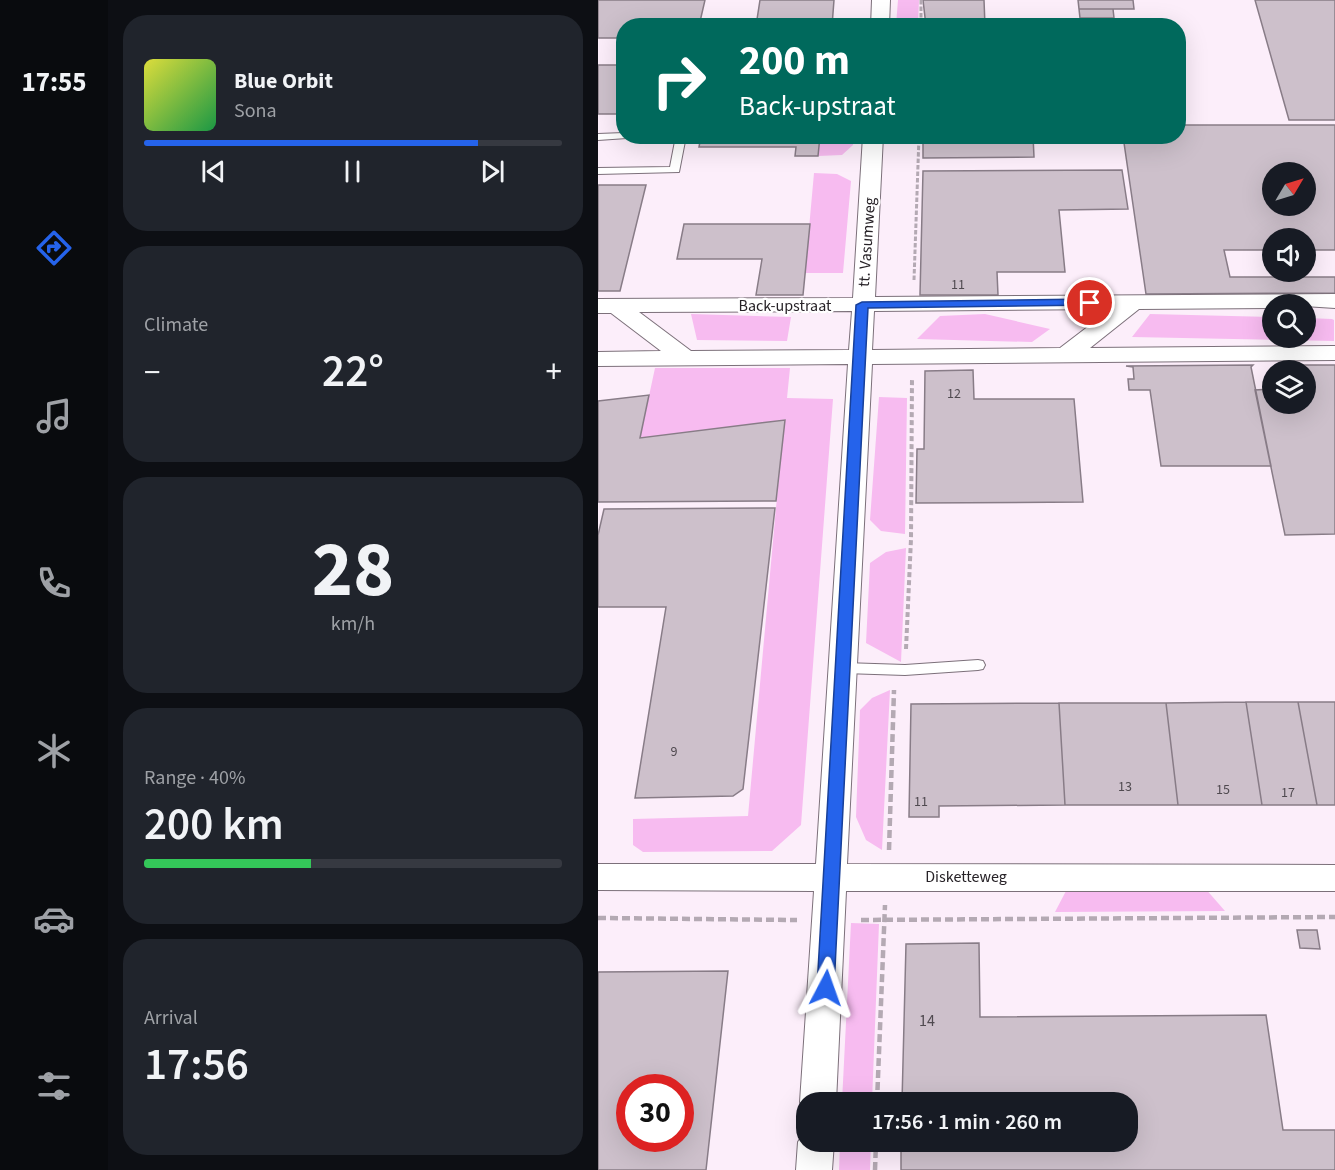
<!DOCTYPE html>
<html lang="en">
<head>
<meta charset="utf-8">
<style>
	body { margin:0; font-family:"Source Sans 3",sans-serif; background:#20242c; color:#f1f3f6; height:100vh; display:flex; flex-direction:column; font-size:22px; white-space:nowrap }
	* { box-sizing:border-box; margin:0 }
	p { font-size:20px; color:#9ea1a6 }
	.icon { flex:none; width:33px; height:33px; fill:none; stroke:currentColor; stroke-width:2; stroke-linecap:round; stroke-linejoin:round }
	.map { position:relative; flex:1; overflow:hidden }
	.panel { display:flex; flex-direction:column; gap:15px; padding:15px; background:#0d0f14; width:490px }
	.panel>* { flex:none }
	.guide { position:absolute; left:18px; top:18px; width:570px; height:126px; border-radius:24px; box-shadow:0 6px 24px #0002; background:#00695c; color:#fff; overflow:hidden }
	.needle { width:39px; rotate:52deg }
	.buttons { position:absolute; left:664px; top:162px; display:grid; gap:12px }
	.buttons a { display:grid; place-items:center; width:54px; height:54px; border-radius:50%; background:#171b24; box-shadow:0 6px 24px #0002; font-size:30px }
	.speed { position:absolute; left:18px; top:1074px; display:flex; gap:12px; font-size:30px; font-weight:700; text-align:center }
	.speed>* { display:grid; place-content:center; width:78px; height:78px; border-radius:50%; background:#171b24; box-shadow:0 6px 24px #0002; line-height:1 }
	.speed .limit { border:9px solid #d22; background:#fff; color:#111 }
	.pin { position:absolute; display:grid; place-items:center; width:51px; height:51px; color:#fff; margin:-26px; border:3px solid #fff; border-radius:50%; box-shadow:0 2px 6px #0007 }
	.me { position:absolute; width:66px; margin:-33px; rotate:4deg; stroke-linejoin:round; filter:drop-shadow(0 0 4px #0008) }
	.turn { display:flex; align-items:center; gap:21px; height:126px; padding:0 24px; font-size:27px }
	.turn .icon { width:78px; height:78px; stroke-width:2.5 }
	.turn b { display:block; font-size:42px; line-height:51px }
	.big { font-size:45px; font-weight:600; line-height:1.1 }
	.panel .card { flex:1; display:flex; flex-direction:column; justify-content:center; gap:9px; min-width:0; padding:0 21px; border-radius:24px; background:#20242c }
	.panel .dial { align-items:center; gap:0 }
	.dial b { font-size:78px; line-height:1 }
	.song { display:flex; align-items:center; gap:18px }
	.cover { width:72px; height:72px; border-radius:9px; background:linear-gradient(135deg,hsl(60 70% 55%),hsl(140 70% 35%)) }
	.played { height:6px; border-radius:3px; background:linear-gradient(90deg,#2563eb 80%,#363941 80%) }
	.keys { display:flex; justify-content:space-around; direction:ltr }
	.heat { display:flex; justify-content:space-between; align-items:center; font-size:33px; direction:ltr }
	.charge { height:9px; border-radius:4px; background:linear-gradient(90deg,#34c759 40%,#363941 0) }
	.trip { position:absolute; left:198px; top:1092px; width:342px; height:60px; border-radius:24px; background:#171b24; box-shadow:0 6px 24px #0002; font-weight:600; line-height:60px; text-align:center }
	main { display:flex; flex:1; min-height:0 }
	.tab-bar { display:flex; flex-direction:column; width:108px; justify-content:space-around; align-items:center; background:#090b0e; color:#9ea1a6 }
	.tab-bar .icon { width:42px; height:42px }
	.tab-bar .selected { color:#2563eb }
	.tab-bar b { font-size:27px; color:#f1f3f6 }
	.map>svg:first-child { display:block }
	.green { fill:#f7bbf0 }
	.building { fill:#cdc0cb; stroke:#887c87; stroke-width:1.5; fill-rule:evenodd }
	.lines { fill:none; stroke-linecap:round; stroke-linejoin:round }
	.lane-casing { stroke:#7c707a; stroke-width:2 }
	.street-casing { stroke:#7c707a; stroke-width:2 }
	.path-far2 { stroke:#b4a9b3; stroke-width:3; stroke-dasharray:4.5 2; stroke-linecap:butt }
	.path-far1 { stroke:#b4a9b3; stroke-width:4; stroke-dasharray:5 3; stroke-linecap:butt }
	.path { stroke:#b4a9b3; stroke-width:4.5; stroke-dasharray:8 4; stroke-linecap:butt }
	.lane { fill:#fff; fill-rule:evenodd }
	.street { fill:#fff; fill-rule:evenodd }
	.route { fill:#2563eb; stroke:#184099; stroke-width:1.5 }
	.labels { text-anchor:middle; stroke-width:4.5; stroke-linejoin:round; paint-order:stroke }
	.number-label { font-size:14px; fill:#504a50 }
	.street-label { font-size:16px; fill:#272227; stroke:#fff }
	.near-number-label { font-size:16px; fill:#504a50 }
</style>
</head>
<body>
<main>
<nav class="tab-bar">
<b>17:55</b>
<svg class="icon selected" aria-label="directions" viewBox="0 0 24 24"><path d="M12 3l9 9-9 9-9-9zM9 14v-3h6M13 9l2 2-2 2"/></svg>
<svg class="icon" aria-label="music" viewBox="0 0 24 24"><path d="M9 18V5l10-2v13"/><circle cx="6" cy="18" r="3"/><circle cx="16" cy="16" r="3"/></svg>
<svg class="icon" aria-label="phone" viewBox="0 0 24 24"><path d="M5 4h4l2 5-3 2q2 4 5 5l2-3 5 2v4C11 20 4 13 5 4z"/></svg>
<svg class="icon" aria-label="climate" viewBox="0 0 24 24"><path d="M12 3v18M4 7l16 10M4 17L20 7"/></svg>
<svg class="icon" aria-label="car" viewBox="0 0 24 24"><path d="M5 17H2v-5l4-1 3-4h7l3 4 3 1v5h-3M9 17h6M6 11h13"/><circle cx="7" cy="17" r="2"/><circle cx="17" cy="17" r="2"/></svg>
<svg class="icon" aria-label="filters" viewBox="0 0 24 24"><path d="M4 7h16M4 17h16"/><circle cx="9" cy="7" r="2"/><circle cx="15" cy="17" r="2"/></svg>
</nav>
<section class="panel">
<div class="card">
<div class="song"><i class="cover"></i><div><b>Blue Orbit</b><p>Sona</p></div></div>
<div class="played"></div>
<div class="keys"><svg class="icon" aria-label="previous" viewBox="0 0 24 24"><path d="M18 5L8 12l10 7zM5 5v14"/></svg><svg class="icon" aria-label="pause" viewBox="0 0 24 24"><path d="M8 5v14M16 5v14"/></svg><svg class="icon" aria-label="next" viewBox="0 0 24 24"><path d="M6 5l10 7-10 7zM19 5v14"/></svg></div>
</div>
<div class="card"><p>Climate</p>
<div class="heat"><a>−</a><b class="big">22°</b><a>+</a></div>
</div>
<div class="card dial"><b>28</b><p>km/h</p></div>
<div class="card"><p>Range · 40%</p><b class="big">200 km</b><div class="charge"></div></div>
<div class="card"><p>Arrival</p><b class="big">17:56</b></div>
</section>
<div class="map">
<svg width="737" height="1170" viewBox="0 0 737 1170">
	<rect width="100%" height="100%" fill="#fceefa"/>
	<path class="green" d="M 300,0 L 321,0 L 320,25 L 298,25 Z
		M 222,137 L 256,137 L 255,145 L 244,155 L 220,156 Z
		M 216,173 L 239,174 L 253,181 L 245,273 L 207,273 Z
		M 93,314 L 193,317 L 189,341 L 99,340 Z
		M 387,314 L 452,329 L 434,342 L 319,339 L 342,316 Z
		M 552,314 L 675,317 L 675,338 L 708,338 L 708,318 L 734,319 L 736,320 L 736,341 L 534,337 Z
		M 57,368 L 192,368 L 189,398 L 235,399 L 203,825 L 174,851 L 45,852 L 35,845 L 35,819 L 150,816 L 186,420 L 42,438 Z
		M 281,397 L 309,398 L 307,534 L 283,531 L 272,520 Z
		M 308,548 L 303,662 L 268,643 L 272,563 L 288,552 Z
		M 292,690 L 284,850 L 268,840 L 258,817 L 262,710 L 274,698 Z
		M 606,887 L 627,911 L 457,912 L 468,891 Z
		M 253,923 L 281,924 L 274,1102 L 244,1102 Z
		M 242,1142 L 273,1142 L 272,1170 L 241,1170 Z"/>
	<path class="building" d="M 0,0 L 107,0 L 101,26 L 26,26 L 26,38 L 0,38 Z
		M 162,0 L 236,0 L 234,26 L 158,26 Z
		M 325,0 L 386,0 L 387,26 L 328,26 Z
		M 480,0 L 535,0 L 536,9 L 481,9 Z
		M 657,0 L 737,0 L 737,120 L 691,120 Z
		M 481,9 L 515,9 L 516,18 L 482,18 Z
		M 482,18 L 516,18 L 517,26 L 483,26 Z
		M 0,65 L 26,65 L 26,114 L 0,114 Z
		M 580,125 L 737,125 L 737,250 L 708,250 L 708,238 L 675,238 L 675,250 L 626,250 L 632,277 L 737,277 L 737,293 L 548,294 L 525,136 L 580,136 ZM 675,172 L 708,172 L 708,206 L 675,206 Z
		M 103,136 L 222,136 L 220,156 L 197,156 L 198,147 L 101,147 Z
		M 325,136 L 435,136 L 436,157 L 325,158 Z
		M 524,170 L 530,209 L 461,210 L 467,272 L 399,272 L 400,295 L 322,295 L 325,171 Z
		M 0,185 L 48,185 L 22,291 L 0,291 Z
		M 86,224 L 212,224 L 205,295 L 158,295 L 164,259 L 79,259 Z
		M 655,365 L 653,367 L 673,466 L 563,466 L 552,390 L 531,390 L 530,379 L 536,379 L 535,367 L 528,366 Z
		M 684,365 L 737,365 L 737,534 L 687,535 L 657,390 L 675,389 L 675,404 L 708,404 L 708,370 L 686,370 Z
		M 375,370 L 376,399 L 476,399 L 485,502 L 318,503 L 319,449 L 326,449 L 327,371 Z
		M 51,395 L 42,438 L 187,420 L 178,501 L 0,502 L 0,401 Z
		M 177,508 L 145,789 L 135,796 L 37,798 L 68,607 L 0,607 L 0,535 L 6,509 Z
		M 648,702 L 664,805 L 580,805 L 568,703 Z
		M 648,702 L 700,702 L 719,805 L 664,805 Z
		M 700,702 L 737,702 L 737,805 L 719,805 Z
		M 461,703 L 568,703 L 580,805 L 467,805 Z
		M 461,703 L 467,805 L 341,806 L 341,817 L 311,817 L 313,704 Z
		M 699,930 L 719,930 L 722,949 L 702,948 Z
		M 381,943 L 382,1017 L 668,1015 L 685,1130 L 737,1130 L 737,1170 L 303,1170 L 303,1142 L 530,1142 L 530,1102 L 304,1102 L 308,944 Z
		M 130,971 L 108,1170 L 0,1170 L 0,972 ZM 32,1088 L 82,1088 L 82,1138 L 32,1138 Z"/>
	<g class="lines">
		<defs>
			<path id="lane" d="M 26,133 L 26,136 L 31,136 L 29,138 L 0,140 L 0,134 Z
				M 78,136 L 88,136 L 81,172 L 0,174 L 0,168 L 72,167 Z
				M 380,660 L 385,661 L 387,665 L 385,669 L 380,670 L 307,675 L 246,673 L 241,672 L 239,668 L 241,664 L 246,663 L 307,665 Z"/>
			<path id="street" d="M 274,0 L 292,0 L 291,26 L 273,26 Z
				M 265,136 L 285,136 L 277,297 L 737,294 L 737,308 L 675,304 L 675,308 L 541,309 L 492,348 L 737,346 L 737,360 L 274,364 L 249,864 L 737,865 L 737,891 L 248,891 L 238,1102 L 208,1102 L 208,1114 L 202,1102 L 216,891 L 0,890 L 0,864 L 218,864 L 250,364 L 0,366 L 0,352 L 63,351 L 13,313 L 0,313 L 0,299 L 255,298 ZM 513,309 L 462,348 L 274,350 L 276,311 ZM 254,311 L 251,350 L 93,351 L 41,312 Z
				M 208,1129 L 208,1142 L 236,1142 L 234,1170 L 198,1170 L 200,1142 Z"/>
		</defs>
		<use href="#lane" class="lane-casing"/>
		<use href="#street" class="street-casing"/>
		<path class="path-far2" d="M 323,0 L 323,26
			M 316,280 L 321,136"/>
		<path class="path-far1" d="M 308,649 L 313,539 L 314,378"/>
		<path class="path" d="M 291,850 L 296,690
			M 0,918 L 199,920
			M 263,920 L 737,917
			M 279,1102 L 287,905
			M 277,1170 L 278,1142"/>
		<use href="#lane" class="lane"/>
		<use href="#street" class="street"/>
	</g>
	<path class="route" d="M 492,299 L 498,303 L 496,305 L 270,308 L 236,988 L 234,994 L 228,996 L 222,994 L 219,988 L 258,305 L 264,302 Z"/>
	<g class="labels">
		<g class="number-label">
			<text x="360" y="289">11</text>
			<text x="356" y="398">12</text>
			<text x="76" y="756">9</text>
			<text x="527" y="791">13</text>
			<text x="625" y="794">15</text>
			<text x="690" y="797">17</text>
			<text x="323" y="806">11</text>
		</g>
		<g class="street-label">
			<text transform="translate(268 242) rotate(-86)" y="6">tt. Vasumweg</text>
			<text x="187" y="311">Back-upstraat</text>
			<text x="368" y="882">Disketteweg</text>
		</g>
		<g class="near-number-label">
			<text x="329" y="1026">14</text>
		</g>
	</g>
</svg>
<div class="buttons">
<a><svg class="needle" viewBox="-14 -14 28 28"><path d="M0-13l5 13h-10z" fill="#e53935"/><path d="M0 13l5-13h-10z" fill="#9ea1a6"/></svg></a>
<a><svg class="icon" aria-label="sound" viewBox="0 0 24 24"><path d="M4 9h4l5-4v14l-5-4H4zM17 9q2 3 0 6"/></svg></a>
<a><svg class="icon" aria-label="search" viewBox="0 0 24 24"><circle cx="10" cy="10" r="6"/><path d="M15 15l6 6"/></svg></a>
<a><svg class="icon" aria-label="layers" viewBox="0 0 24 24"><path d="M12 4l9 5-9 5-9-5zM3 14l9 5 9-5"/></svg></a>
</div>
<div class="speed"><div class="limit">30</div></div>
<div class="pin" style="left:492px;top:303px;background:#d93025"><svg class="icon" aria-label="arrive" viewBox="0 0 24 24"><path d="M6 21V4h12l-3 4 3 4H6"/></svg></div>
<svg class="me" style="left:228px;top:988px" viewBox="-20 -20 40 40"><path d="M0-17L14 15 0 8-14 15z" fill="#2563eb" stroke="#fff" stroke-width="4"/></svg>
<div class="trip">17:56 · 1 min · 260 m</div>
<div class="guide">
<div class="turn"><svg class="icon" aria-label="right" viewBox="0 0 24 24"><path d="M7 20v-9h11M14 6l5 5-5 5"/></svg><div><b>200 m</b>Back-upstraat</div></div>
</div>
</div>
</main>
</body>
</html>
